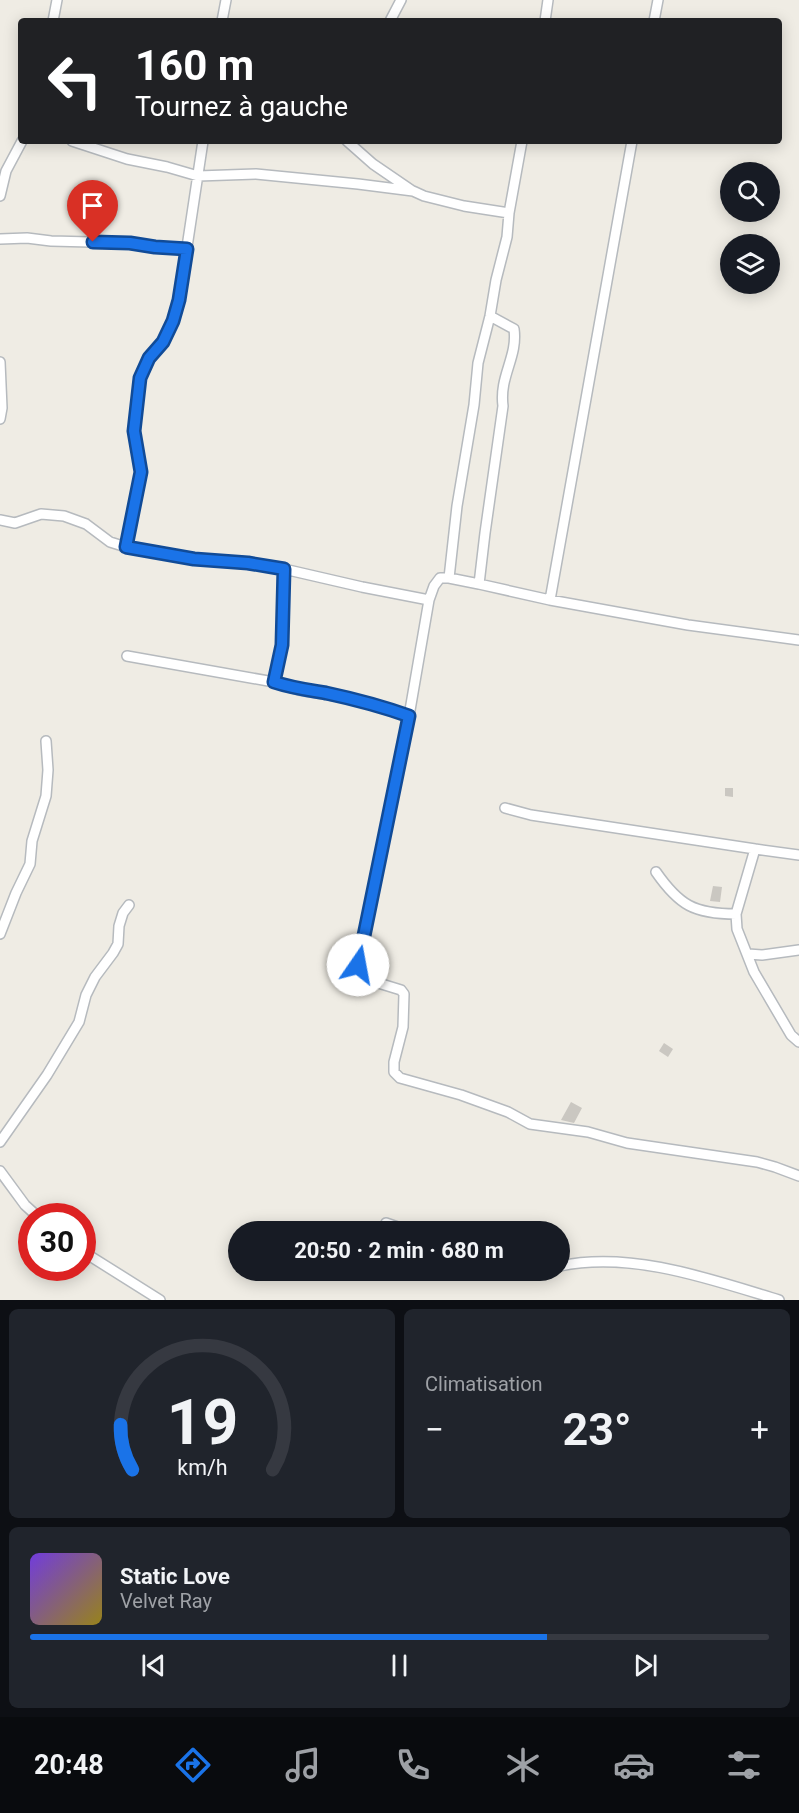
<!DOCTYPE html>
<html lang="fr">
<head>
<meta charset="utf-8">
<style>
	body { margin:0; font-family:Roboto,sans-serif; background:#20242c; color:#f1f3f6; height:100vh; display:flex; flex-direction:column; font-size:22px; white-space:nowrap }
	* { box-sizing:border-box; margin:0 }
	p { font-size:20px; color:#9ea1a6 }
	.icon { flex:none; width:33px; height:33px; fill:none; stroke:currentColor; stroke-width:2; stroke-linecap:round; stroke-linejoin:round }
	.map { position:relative; height:1300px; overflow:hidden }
	.sheet { display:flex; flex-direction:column; gap:9px; padding:9px; background:#0d0f14; flex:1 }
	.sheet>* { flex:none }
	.hud { position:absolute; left:18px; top:18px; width:764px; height:126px; border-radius:6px; box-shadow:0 3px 15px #0003; background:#202124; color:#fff; overflow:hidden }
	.tools { position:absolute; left:720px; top:162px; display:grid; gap:12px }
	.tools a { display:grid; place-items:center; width:60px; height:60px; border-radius:50%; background:#171b24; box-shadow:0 3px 15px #0003; font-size:30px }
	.speed { position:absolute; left:18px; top:1203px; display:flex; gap:12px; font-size:30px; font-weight:700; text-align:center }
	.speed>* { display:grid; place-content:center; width:78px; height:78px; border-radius:50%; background:#171b24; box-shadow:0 3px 15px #0003; line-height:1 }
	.speed .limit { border:9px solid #d22; background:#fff; color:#111 }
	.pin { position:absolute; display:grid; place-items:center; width:51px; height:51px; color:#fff; margin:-62px -26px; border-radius:50% 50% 50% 0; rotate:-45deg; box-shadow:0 0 6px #0007 }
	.pin .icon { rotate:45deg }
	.me { position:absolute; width:66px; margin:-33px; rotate:12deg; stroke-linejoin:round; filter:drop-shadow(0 0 4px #0008) }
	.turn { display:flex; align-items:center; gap:21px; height:126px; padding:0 18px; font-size:27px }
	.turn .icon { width:78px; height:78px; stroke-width:2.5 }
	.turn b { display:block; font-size:42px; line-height:51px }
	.big { font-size:45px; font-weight:700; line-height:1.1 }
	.sheet .tile { flex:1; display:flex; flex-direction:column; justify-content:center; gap:9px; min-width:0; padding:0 21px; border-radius:9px; background:#20242c }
	.sheet .dial { align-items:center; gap:0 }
	.dial svg { height:156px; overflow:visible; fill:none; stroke:#363941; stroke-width:7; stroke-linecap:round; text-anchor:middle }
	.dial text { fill:#f1f3f6; stroke:none }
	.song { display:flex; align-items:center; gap:18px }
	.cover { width:72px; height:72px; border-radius:9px; background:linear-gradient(135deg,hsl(260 70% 55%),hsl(50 70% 35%)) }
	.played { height:6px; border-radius:3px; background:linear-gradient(90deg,#1a73e8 70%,#363941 70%) }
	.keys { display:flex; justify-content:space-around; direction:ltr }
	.heat { display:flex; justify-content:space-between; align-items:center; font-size:33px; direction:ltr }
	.sheet .tiles { flex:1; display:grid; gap:9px; grid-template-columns:1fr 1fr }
	.tile:last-child { grid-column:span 2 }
	.trip { position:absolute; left:228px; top:1221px; width:342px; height:60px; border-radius:30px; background:#171b24; box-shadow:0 3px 15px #0003; font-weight:700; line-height:60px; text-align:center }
	.dock { display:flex; height:96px; justify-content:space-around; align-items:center; background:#090b0e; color:#9ea1a6 }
	.dock .icon { width:42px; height:42px }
	.dock .current { color:#1a73e8 }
	.dock b { font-size:27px; color:#f1f3f6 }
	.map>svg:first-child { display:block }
	.building { fill:#cac7c1 }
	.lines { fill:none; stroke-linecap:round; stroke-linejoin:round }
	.minor-casing { stroke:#b6babe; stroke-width:12 }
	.minor { stroke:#fff; stroke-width:9 }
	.route-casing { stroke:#114b97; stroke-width:15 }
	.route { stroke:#1a73e8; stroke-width:10 }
</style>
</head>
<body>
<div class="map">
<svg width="799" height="1300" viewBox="0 0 799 1300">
	<rect width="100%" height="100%" fill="#efece4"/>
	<path class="building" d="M 725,788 L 733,788 L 733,797 L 725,796 Z
		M 713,886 L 722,887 L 720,902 L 710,901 Z
		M 664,1043 L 673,1049 L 668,1057 L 659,1051 Z
		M 571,1102 L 582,1108 L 574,1123 L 561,1120 Z"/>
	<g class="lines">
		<defs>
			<path id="minor" d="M 53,21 L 57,0
				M 222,21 L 226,0
				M 390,21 L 401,0
				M 545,21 L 548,0
				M 654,21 L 658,0
				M 72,141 L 127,159 L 167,167 L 198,176 L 256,174 L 358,184 L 413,191 L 424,196 L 464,206 L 509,213
				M 347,141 L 373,164 L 411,190
				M 0,196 L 6,171 L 22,141
				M 0,239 L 27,238 L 51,241 L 130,243 L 155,247 L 187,249
				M 490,316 L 514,329 C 518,357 499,376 503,406 L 485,533 L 479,584 L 550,600 L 688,625 L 799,640
				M 0,362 L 2,408 L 0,419
				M 0,520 L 15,523 L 41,514 L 64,516 L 86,524 L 110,542 L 126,547 L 194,559 L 248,563 L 284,569 L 282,645 L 274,682
				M 126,547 L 141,472 L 134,431 L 140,378 L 149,358 L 163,342 L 173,321 L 179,300 L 203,141
				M 284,569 L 362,587 L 429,600
				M 449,578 L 440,578 L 434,586 L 429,600 L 409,716 L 358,965 L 369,973 L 375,982 L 401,990 L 404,994 L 403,1027 L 394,1062 L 394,1072 L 400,1078 L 461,1095 L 508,1112 L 530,1124 L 588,1132 L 627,1143 L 757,1162 L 775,1167 L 799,1176
				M 479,584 L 449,578 L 457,506 L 474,405 L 478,363 L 490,316 L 496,280 L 507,237 L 509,213 L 522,141
				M 550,600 L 632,141
				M 127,656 L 274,682 L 299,690 L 348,698 L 383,707 L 409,716
				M 505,808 L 531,815 L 755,849
				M 799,855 L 755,849 L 736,914 L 737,929 L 754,972 L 791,1035 L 799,1042
				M 656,872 C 679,905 694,914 736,914
				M 0,934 L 16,893 L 30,864 L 32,841 L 46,796 L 48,770 L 46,741
				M 748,954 L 762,955 L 799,950
				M 0,1142 L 47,1075 L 79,1022 L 86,995 L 95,977 L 113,953 L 118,944 L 119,926 L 123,913 L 129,905
				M 0,1171 L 25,1205 L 37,1216
				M 386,1223 L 412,1232
				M 82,1251 L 160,1300
				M 560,1266 C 632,1251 710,1279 779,1300"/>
		</defs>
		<use href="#minor" class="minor-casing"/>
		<use href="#minor" class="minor"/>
	</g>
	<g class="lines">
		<defs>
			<path id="route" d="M 93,242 L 130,243 L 155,247 L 187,249 L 179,300 L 173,321 L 163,342 L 149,358 L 140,378 L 134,431 L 141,472 L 126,547 L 194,559 L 248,563 L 284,569 L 282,645 L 274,682 C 292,688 308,690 326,693 C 354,699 381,706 409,716 L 358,965"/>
		</defs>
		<use href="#route" class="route-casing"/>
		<use href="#route" class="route"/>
	</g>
</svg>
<div class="tools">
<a><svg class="icon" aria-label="search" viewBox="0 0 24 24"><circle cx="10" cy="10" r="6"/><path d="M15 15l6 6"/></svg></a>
<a><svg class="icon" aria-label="layers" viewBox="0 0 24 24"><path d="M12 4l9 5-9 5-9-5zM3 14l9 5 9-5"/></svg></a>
</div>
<div class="speed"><div class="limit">30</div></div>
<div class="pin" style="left:93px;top:242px;background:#d93025"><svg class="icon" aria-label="arrive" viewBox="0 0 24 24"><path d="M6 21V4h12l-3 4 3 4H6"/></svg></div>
<svg class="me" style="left:358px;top:965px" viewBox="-20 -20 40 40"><circle r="19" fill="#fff"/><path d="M0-13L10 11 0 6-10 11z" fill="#1a73e8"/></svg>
<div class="trip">20:50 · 2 min · 680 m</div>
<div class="hud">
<div class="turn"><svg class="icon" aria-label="left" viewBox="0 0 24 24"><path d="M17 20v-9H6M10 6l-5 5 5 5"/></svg><div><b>160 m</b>Tournez à gauche</div></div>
</div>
</div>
<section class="sheet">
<div class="tiles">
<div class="tile dial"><svg viewBox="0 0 100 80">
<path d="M14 69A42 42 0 1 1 86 69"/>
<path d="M14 69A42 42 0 0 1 8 46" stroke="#1a73e8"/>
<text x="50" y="56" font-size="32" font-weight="700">19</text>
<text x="50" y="72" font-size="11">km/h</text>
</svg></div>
<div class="tile"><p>Climatisation</p>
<div class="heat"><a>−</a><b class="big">23°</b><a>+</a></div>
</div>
<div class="tile">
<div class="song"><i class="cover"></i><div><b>Static Love</b><p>Velvet Ray</p></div></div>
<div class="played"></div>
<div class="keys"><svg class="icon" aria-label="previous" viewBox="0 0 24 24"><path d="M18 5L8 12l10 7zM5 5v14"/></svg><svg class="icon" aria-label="pause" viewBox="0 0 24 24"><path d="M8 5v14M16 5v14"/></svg><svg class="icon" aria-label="next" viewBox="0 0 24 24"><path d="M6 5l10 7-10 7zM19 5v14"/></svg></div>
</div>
</div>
</section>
<nav class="dock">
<b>20:48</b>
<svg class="icon current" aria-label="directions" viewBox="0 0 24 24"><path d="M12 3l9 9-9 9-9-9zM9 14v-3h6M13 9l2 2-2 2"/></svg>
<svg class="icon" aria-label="music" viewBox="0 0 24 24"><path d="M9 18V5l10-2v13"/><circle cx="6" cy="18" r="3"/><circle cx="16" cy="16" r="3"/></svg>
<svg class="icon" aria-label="phone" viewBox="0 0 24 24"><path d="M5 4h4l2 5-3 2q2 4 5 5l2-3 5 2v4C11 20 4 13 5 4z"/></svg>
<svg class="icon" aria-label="climate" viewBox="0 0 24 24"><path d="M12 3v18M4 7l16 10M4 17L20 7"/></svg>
<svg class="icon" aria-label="car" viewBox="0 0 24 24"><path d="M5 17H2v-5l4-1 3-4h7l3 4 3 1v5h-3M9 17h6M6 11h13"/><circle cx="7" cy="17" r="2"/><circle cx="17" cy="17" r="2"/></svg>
<svg class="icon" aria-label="filters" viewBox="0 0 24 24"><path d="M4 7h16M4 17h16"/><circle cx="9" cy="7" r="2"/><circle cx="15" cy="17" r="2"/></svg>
</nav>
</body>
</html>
